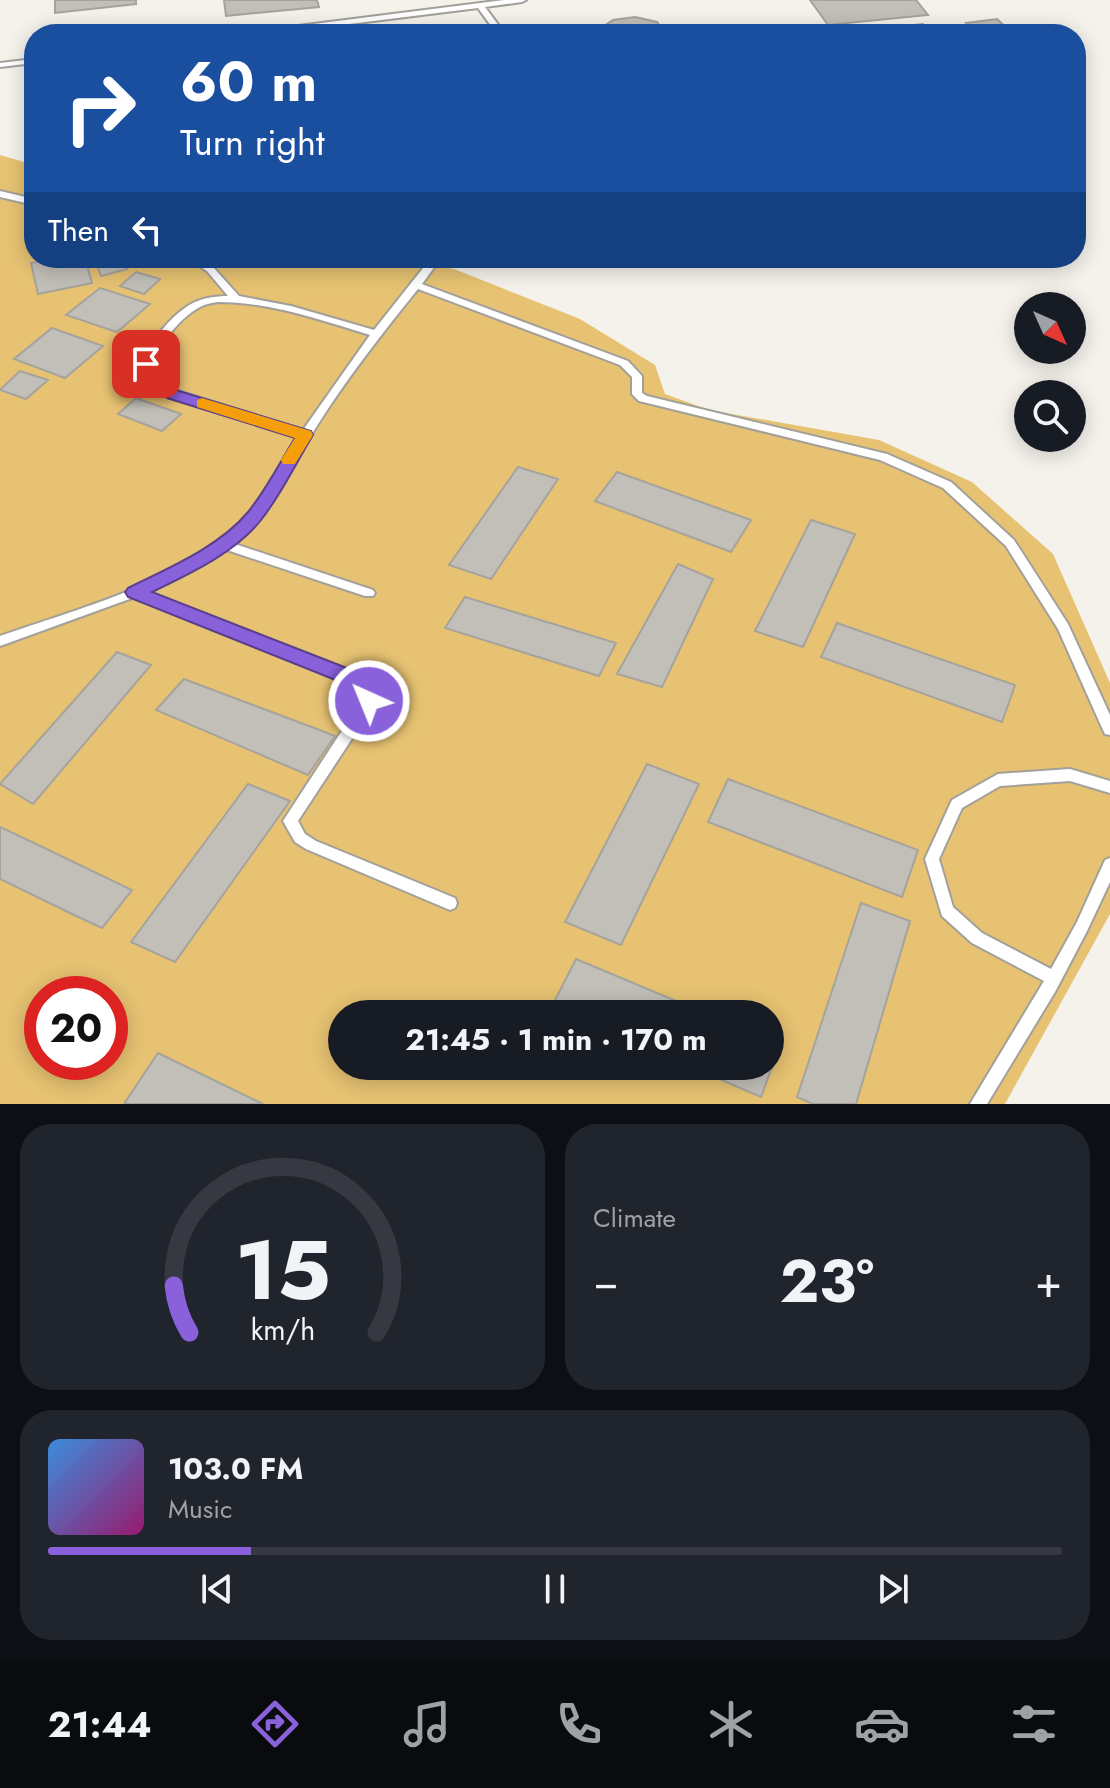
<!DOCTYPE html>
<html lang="en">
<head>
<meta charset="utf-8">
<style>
	body { margin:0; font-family:Jost,sans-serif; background:#20242c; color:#f1f3f6; height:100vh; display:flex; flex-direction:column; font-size:30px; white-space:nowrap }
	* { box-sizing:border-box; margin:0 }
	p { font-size:26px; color:#9ea1a6 }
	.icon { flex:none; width:44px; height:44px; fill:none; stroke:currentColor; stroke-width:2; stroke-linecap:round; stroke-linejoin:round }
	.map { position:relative; height:1104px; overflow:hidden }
	.panel { display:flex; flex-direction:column; gap:20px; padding:20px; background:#0d0f14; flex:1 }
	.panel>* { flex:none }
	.top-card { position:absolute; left:24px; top:24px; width:1062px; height:244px; border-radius:32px; box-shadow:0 4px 20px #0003; background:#1a4fa0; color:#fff; overflow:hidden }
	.needle { width:52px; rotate:135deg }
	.fabs { position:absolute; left:1014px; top:292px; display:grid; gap:16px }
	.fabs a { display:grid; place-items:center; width:72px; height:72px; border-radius:50%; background:#171b24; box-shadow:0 4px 20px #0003; font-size:40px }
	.speed { position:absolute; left:24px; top:976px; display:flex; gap:16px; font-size:40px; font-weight:700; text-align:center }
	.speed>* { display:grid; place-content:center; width:104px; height:104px; border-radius:50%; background:#171b24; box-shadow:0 4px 20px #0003; line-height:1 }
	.speed .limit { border:12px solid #d22; background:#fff; color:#111 }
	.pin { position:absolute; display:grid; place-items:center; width:68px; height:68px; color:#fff; margin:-34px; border-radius:16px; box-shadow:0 4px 12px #0006 }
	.me { position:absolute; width:88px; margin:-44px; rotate:316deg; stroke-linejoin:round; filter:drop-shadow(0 0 6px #0008) }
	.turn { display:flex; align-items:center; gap:28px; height:168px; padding:0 24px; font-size:36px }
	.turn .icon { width:104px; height:104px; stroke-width:2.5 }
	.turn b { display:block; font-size:56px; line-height:68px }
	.then { display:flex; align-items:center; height:76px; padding:0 24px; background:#0003; gap:16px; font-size:30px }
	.big { font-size:60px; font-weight:700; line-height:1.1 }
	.panel .card { flex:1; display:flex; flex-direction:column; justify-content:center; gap:12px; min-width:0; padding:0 28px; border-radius:32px; background:#20242c }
	.panel .dial { align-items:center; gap:0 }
	.dial svg { height:208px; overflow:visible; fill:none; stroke:#363941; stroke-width:7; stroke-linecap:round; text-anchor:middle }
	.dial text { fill:#f1f3f6; stroke:none }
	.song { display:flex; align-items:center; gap:24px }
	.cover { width:96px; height:96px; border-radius:12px; background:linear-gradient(135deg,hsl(210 70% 55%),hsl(320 70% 35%)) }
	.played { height:8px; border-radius:4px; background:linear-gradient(90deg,#8961db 20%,#363941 20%) }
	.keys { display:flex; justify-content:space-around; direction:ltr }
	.heat { display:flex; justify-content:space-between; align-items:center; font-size:44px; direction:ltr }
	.panel .tiles { flex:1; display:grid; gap:20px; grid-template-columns:1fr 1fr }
	.card:last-child { grid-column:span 2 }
	.trip { position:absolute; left:328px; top:1000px; width:456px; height:80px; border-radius:40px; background:#171b24; box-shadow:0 4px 20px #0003; font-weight:700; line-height:80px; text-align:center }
	.dock { display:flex; height:128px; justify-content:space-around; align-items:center; background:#090b0e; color:#9ea1a6 }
	.dock .icon { width:56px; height:56px }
	.dock .selected { color:#8961db }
	.dock b { font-size:36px; color:#f1f3f6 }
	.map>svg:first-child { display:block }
	.green { fill:#e6c272; fill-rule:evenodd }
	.building { fill:#c2bfb9; stroke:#a6a39d; stroke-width:2 }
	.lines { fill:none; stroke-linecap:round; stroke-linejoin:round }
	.lane-casing { stroke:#a3a09a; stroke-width:4 }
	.lane { fill:#fff; fill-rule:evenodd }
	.route { fill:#8961db; stroke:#593f8e; stroke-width:2 }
	.slow { fill:#f59e0b }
</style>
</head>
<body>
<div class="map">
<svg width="1110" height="1104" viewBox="0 0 1110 1104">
	<rect width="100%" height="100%" fill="#f5f2ec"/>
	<path class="green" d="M 0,155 L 34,165 L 34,258 L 398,258 L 454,269 L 580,319 L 655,365 L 665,394 L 709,410 L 879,440 L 972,482 L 1053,554 L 1110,683 L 1110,914 L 1005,1104 L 0,1104 ZM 42,994 L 110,994 L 110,1062 L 42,1062 ZM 342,1014 L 770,1014 L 770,1066 L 342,1066 Z"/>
	<path class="building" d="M 55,0 L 136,0 L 136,4 L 55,13 Z
		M 224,0 L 317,0 L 319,7 L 226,16 Z
		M 810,0 L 916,0 L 928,15 L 828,25 Z
		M 635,17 L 657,22 L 666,34 L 604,34 L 601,28 L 613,20 Z
		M 997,19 L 1013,34 L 977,34 L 966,23 Z
		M 923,24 L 932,34 L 841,33 Z
		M 58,258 L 85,258 L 92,283 L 38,294 L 31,263 Z
		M 103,258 L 122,258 L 127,269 L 101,276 L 95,260 Z
		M 136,272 L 160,279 L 144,294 L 120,286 Z
		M 100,288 L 150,304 L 117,332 L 66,315 Z
		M 52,328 L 103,346 L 65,378 L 14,359 Z
		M 20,371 L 48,380 L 26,399 L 0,390 Z
		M 136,398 L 181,414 L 162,431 L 118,414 Z
		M 518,467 L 558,479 L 491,579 L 449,565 Z
		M 617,472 L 751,520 L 731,552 L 595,501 Z
		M 811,520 L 855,534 L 803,647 L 755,631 Z
		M 678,564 L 713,579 L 662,687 L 617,674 Z
		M 465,597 L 616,643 L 599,676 L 445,628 Z
		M 837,623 L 1015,685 L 1002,722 L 821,657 Z
		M 117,652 L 151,665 L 33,804 L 0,784 Z
		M 184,679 L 317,729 L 335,736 L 308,775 L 156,710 Z
		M 647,764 L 699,784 L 621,945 L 565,922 Z
		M 728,779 L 918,850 L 902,897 L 708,822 Z
		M 248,784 L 290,801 L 175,962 L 131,942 Z
		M 0,827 L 34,843 L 132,890 L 102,928 L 74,915 L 0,879 Z
		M 861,903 L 910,921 L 856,1104 L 813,1104 L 797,1097 Z
		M 576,959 L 707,1014 L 569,1014 L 552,1006 Z
		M 770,1040 L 780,1045 L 761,1097 L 689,1066 L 770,1066 Z
		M 158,1053 L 263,1104 L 124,1104 Z"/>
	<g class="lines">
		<defs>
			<path id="lane" d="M 504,0 L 526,0 L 522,2 L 485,7 L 505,34 L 497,34 L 478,8 L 269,34 L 246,34 L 250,32 Z
				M 34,59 L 34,63 L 0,67 L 0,63 Z
				M 0,191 L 34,199 L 34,205 L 0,197 Z
				M 187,258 L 199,258 L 213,267 L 239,296 L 291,306 L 374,330 L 431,258 L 441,258 L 422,284 L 628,361 L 642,376 L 642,393 L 647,396 L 887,454 L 951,482 L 1014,540 L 1068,624 L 1110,715 L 1110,735 L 1105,734 L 1103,730 L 1058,629 L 1006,546 L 943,488 L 880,460 L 639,401 L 632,394 L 632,377 L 620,365 L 418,289 C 384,331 351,373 322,418 C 294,460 273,512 232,543 L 373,590 L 375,593 L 373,596 L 365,596 L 224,549 L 183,575 L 147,592 L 355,674 L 373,685 L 376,701 L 374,705 L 298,821 L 305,834 L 316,841 L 455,898 L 457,903 L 455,908 L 450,910 L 306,849 L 295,842 L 283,821 L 362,700 L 362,692 L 345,682 L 135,597 L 0,646 L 0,636 C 77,609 182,582 241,523 C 265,498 280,466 299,437 L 157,391 L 142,374 C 142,349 170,316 191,304 C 202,298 216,296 228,296 L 207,271 ZM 218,302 C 271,302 320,320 370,335 L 303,430 L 165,387 L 152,373 C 153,350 179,318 200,307 C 205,304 212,303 218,302 Z
				M 1070,769 L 1110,781 L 1110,793 L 1070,781 L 1000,786 L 962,808 L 939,859 L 953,907 L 982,933 L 1051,969 L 1077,922 L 1105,860 L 1110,858 L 1110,882 L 1087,931 L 1055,992 L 987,1104 L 970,1104 L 1044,981 L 972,943 L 942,916 L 925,859 L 952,800 L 998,774 Z"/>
		</defs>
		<use href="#lane" class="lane-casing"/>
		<use href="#lane" class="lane"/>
	</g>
	<path class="route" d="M 146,359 L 152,361 C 161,380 159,379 179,391 L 311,431 L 313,435 C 296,463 281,495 261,520 C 235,553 189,574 152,592 L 357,672 L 375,683 L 379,701 L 376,707 L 362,707 L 358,693 L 343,683 L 128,597 L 125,592 L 128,588 C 168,568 219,547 248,512 C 266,490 280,462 295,438 L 167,398 C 153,389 139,382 138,364 Z"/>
	<path class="slow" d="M 202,398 L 311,431 L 313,435 L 295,464 L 283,464 L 281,460 L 295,438 L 197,407 L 197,400 Z"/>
</svg>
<div class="fabs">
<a><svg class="needle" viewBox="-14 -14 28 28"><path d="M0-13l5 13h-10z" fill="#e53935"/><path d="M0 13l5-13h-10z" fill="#9ea1a6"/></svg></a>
<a><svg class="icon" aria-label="search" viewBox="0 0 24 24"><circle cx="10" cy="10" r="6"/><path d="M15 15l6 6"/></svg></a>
</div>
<div class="speed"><div class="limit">20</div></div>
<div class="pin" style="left:146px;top:364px;background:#d93025"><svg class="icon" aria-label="arrive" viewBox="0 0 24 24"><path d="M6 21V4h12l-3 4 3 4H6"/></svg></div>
<svg class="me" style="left:369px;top:701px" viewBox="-20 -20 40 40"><circle r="17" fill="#8961db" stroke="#fff" stroke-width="3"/><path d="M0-11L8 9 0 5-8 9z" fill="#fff"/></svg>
<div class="trip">21:45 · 1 min · 170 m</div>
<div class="top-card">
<div class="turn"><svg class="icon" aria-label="right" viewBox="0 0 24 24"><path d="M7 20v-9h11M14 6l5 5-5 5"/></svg><div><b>60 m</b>Turn right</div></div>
<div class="then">Then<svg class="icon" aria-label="left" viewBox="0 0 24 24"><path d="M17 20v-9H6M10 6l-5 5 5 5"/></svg></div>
</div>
</div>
<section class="panel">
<div class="tiles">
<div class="card dial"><svg viewBox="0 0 100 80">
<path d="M14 69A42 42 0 1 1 86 69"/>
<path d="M14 69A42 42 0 0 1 8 51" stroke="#8961db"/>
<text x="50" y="56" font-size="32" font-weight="700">15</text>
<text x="50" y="72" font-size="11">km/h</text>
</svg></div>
<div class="card"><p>Climate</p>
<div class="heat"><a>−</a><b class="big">23°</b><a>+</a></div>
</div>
<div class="card">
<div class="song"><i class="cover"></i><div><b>103.0 FM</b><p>Music</p></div></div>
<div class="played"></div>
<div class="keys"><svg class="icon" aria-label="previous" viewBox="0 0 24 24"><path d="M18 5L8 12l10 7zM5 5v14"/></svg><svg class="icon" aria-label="pause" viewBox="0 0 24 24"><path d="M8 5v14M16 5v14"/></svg><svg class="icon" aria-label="next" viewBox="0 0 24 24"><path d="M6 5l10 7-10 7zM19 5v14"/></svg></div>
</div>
</div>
</section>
<nav class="dock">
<b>21:44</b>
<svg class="icon selected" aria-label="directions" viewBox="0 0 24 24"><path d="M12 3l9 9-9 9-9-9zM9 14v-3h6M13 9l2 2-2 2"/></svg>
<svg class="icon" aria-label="music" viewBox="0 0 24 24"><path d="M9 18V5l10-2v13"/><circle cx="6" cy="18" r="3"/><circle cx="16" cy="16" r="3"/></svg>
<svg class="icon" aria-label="phone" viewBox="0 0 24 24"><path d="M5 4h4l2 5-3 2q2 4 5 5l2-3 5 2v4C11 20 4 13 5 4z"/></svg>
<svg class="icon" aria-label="climate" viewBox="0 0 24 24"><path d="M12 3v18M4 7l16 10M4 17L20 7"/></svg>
<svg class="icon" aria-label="car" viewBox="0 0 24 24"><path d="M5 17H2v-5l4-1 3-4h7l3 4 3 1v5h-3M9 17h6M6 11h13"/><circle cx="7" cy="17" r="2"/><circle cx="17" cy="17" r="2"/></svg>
<svg class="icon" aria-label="filters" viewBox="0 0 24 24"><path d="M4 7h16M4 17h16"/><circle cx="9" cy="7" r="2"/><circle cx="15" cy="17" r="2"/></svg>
</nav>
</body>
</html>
